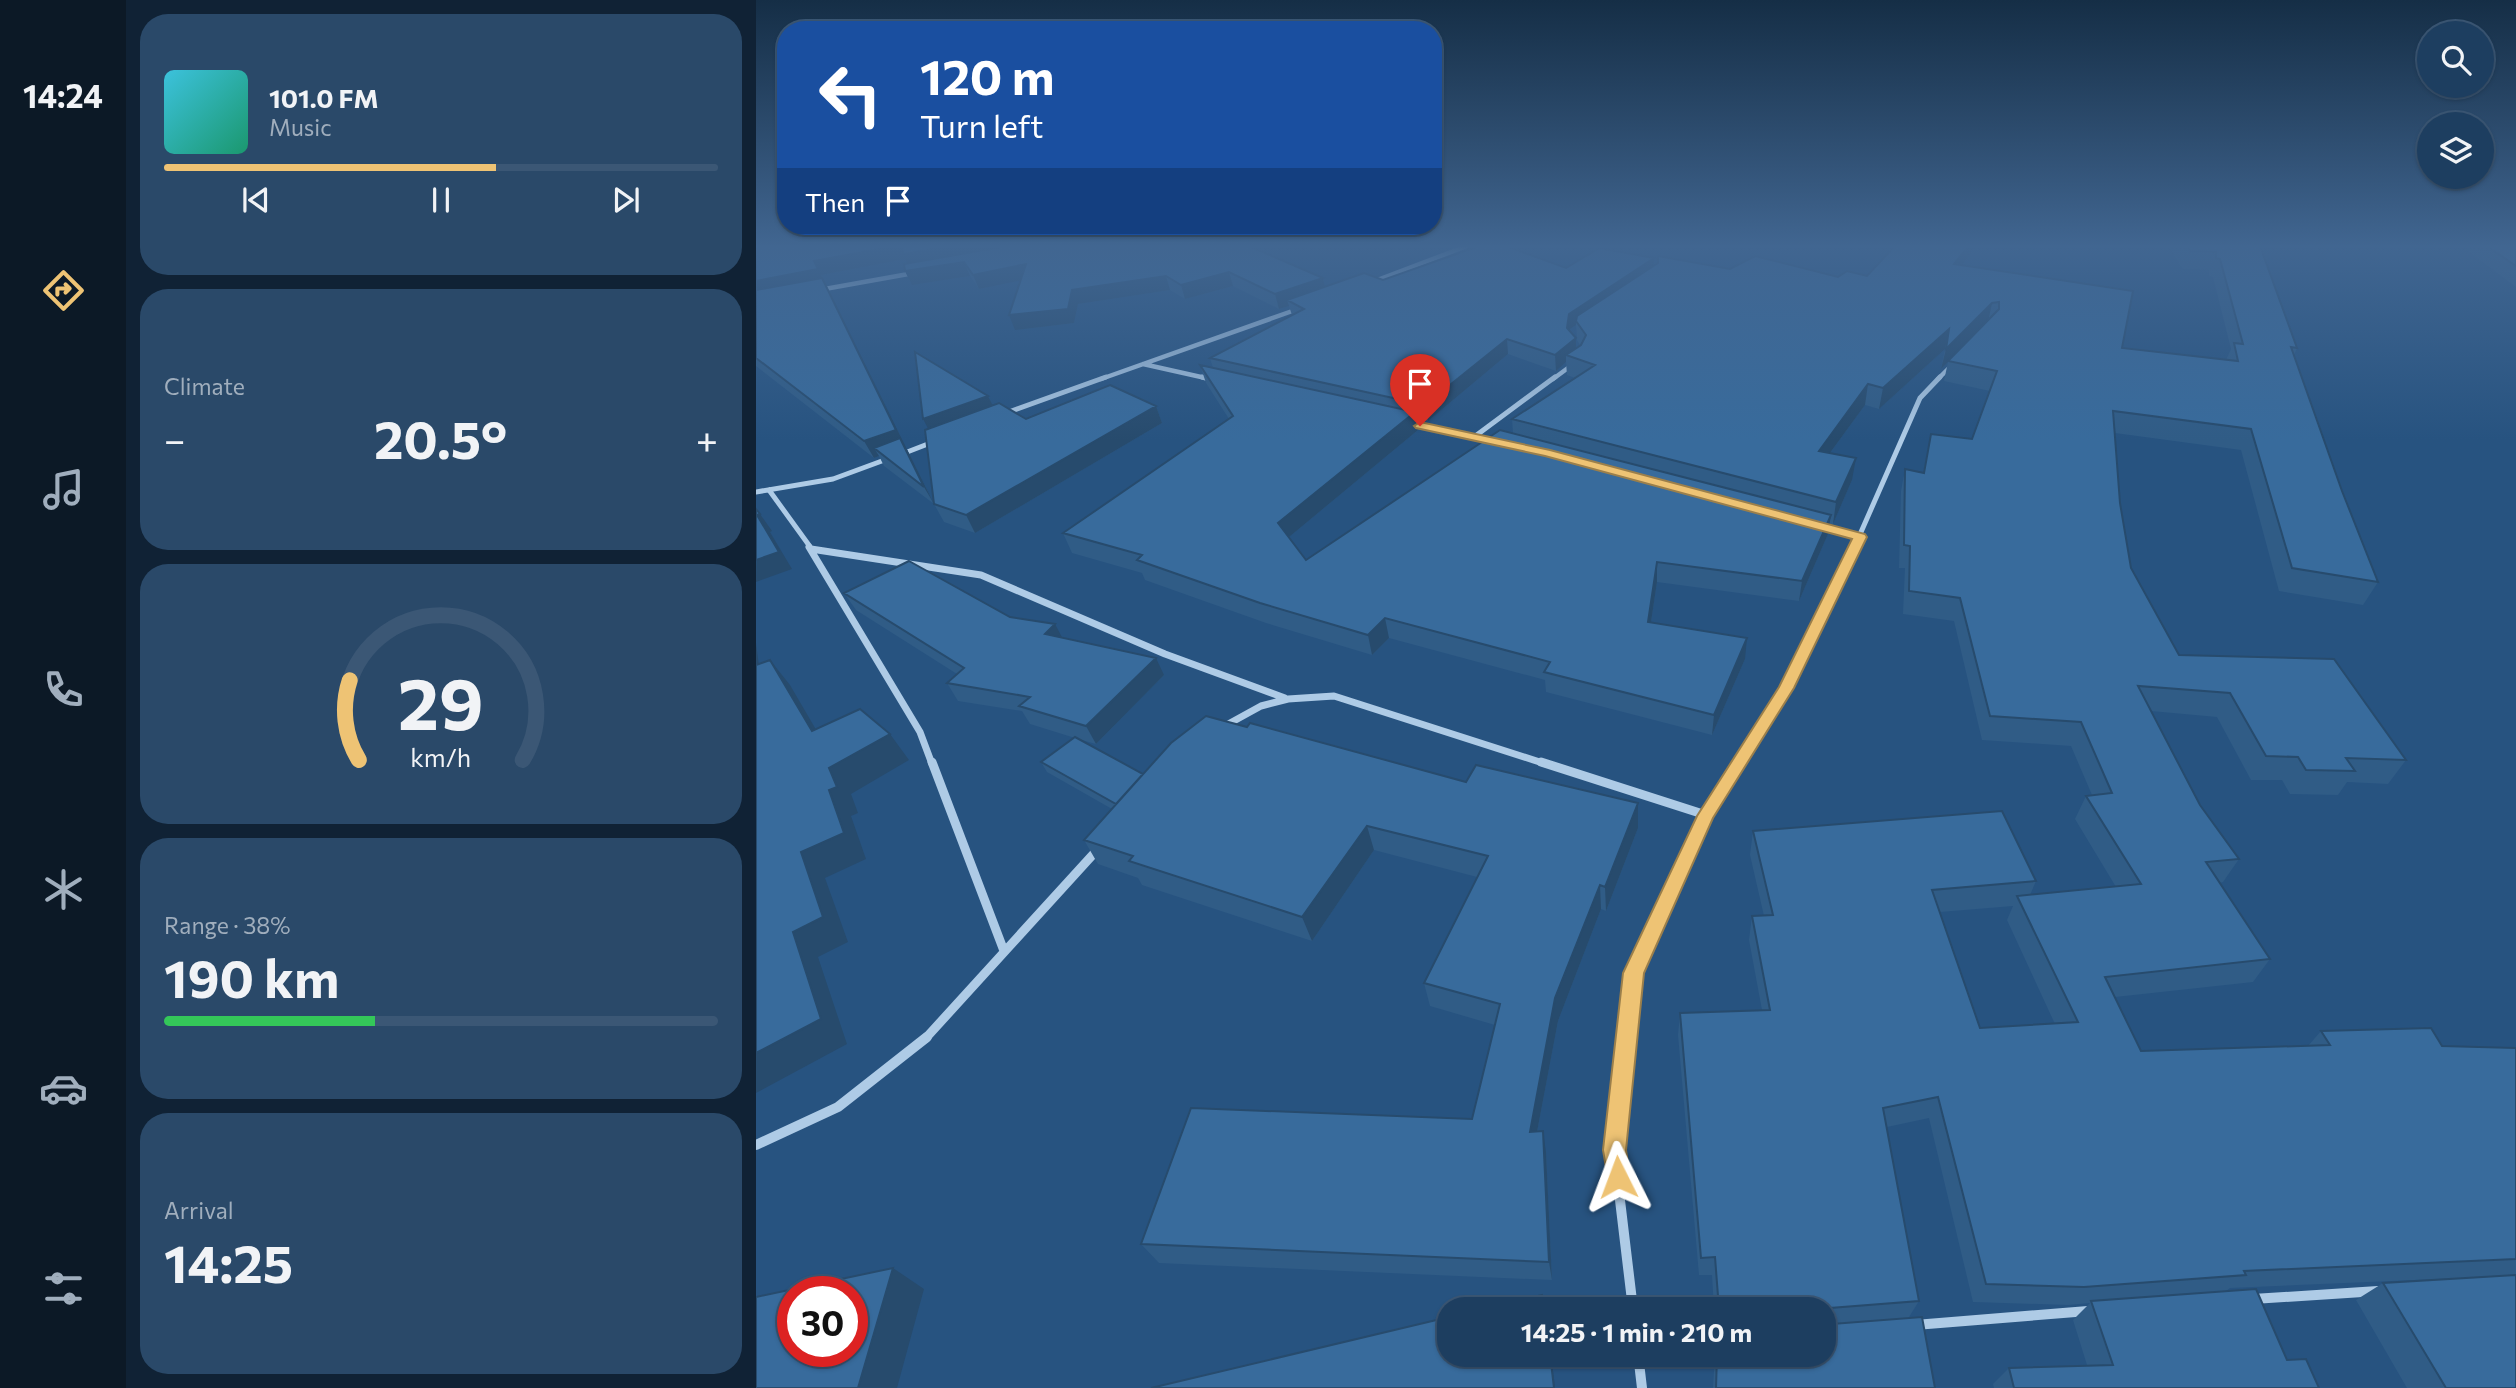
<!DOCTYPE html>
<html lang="en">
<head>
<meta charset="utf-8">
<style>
	body { margin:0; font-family:Commissioner,sans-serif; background:#2a4969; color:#f1f3f6; height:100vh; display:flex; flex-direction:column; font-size:26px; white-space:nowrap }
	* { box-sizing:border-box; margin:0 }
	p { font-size:23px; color:#a0aebd }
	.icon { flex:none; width:38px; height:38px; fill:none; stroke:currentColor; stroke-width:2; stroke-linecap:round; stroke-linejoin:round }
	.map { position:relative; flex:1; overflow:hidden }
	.side { display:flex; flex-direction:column; gap:14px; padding:14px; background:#102235; width:630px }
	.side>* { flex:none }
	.top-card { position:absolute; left:21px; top:21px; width:665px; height:214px; border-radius:28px; box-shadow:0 2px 5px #0004,0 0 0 2px #3b5775; background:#1a4fa0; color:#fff; overflow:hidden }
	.fabs { position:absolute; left:1661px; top:21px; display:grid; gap:14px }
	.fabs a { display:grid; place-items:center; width:77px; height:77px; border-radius:50%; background:#1d3e60; box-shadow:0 2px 5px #0004,0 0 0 2px #3b5775; font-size:35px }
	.speed { position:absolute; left:21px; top:1276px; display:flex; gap:14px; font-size:35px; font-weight:700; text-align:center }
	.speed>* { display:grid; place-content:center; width:91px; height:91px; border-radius:50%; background:#1d3e60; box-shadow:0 2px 5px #0004,0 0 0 2px #3b5775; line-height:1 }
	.speed .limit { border:10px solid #d22; background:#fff; color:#111 }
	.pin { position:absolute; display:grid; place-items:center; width:60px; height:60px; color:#fff; margin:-72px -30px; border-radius:50% 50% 50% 0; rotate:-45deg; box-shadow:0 0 7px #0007 }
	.pin .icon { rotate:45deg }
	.me { position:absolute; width:77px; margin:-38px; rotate:357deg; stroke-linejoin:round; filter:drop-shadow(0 0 5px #0008) }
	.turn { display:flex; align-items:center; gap:24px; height:147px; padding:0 28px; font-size:32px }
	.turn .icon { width:91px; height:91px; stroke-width:2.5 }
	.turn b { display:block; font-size:49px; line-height:60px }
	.then { display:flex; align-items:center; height:66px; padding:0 28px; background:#0003; gap:14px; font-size:26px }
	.big { font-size:52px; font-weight:700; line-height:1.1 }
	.side .card { flex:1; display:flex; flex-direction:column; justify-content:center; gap:10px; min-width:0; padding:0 24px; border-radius:28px; background:#2a4969 }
	.side .dial { align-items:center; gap:0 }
	.dial svg { height:182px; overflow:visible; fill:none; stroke:#3b5775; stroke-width:7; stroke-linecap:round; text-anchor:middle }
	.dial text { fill:#f1f3f6; stroke:none }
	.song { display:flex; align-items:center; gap:21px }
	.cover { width:84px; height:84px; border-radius:10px; background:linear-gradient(135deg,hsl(190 70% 55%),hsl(160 70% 35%)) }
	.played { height:7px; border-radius:4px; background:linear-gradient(90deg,#eec374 60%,#3b5775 60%) }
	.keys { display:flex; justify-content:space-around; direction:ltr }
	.heat { display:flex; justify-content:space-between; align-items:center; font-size:38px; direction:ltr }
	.charge { height:10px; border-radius:5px; background:linear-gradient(90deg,#34c759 38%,#3b5775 0) }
	.trip { position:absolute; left:681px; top:1297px; width:399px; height:70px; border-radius:28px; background:#1d3e60; box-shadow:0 2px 5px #0004,0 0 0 2px #3b5775; font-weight:700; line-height:70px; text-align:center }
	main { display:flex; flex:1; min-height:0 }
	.tabs { display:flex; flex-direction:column; width:126px; justify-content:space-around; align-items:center; background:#0c1926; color:#a0aebd }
	.tabs .icon { width:49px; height:49px }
	.tabs .selected { color:#eec374 }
	.tabs b { font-size:32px; color:#f1f3f6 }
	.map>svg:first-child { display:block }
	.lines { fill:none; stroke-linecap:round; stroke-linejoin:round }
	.minor-far4 { stroke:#aecbe6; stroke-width:4.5 }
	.minor-far3 { stroke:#aecbe6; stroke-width:5 }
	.minor-far2 { stroke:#aecbe6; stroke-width:7 }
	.minor-far1 { stroke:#aecbe6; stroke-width:9 }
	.minor { stroke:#aecbe6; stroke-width:10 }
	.wall { fill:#305c86; fill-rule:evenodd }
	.shaded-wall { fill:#274b6d }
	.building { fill:#386b9c; stroke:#274b6d; stroke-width:2; fill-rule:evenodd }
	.route { fill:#eec374; stroke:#9b7f4b; stroke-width:2 }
</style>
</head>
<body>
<main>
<nav class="tabs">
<b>14:24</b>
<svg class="icon selected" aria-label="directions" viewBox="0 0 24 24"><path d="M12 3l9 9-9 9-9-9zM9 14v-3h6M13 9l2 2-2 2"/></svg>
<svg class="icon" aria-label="music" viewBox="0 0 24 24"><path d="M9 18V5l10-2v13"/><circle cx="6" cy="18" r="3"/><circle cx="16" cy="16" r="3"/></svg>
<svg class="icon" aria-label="phone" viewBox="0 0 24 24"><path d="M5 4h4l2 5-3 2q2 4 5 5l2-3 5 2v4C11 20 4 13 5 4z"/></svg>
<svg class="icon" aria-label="climate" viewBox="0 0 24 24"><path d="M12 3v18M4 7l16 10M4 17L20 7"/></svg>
<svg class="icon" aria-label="car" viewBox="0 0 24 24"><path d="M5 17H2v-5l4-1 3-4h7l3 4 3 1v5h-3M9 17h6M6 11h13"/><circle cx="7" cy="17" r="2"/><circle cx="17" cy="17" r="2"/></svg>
<svg class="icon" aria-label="filters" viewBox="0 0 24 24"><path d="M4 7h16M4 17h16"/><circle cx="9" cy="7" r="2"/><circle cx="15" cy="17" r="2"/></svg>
</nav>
<section class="side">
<div class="card">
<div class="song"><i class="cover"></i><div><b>101.0 FM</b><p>Music</p></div></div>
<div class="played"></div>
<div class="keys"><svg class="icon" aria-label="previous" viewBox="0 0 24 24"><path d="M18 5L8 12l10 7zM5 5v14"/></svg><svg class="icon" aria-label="pause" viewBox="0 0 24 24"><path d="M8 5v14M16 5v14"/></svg><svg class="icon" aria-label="next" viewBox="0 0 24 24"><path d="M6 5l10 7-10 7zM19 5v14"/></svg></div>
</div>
<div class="card"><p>Climate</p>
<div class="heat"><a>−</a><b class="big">20.5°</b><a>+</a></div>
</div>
<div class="card dial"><svg viewBox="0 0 100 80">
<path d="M14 69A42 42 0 1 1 86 69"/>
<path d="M14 69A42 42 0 0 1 10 34" stroke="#eec374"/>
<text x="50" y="56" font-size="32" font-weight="700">29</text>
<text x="50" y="72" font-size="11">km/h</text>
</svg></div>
<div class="card"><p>Range · 38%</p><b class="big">190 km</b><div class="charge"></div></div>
<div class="card"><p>Arrival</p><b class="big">14:25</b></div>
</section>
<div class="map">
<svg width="1760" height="1388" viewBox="0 0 1760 1388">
	<rect width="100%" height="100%" fill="#275380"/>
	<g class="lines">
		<path class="minor-far4" d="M 616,282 L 711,246
			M 63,290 L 158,273
			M 387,364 L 454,379
			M 345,379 L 542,309
			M 797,379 L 816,365
			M 1182,379 L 1194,367"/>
		<path class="minor-far3" d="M 446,377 L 457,380
			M 250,413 L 350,377
			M 653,423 L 737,441
			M 718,437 L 799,377
			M 146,454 L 177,442
			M 13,490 L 55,548
			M 0,492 L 77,479 L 134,458
			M 1064,526 L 1104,537
			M 1098,548 L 1164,398 L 1184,377"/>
		<path class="minor-far2" d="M 53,547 L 164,732 L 176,764
			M 55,549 L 225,575 L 409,654 L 529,698
			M 465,728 L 505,706 L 532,699 L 578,696 L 790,764
			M 983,764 L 1031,688 L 1099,547"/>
		<path class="minor-far1" d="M 176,762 L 248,951
			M 785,762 L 950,815
			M 169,1039 L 342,849
			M 871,1039 L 878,973 L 950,815 L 984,762"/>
		<path class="minor" d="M 871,1037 L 858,1150 L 877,1309
			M 0,1145 L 82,1107 L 171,1037
			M 1497,1299 L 1622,1291
			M 1159,1325 L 1332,1311
			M 882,1354 L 886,1388"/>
	</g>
	<path class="wall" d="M 0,246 L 506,246 L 498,248 L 567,278 L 569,287 L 627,280 L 810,268 L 898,266 L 974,269 L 1082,277 L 1111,276 L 1139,246 L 1220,246 L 1207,265 L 1366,348 L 1470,360 L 1475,349 L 1457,277 L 1453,276 L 1453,270 L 1427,269 L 1412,246 L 1504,246 L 1541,348 L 1538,355 L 1586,491 L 1622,582 L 1607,605 L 1523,591 L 1485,450 L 1359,433 L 1364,503 L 1375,568 L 1423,655 L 1650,760 L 1632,784 L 1591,782 L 1582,795 L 1534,794 L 1526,780 L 1495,780 L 1461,717 L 1395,711 L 1444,805 L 1483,859 L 1467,882 L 1463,883 L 1514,959 L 1497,982 L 1359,997 L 1385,1051 L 1552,1046 L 1565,1031 L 1686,1046 L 1760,1048 L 1760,1388 L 1651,1388 L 1600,1300 L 1627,1283 L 1730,1277 L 1474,1288 L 1470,1291 L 1531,1360 L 1563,1388 L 1238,1388 L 1237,1384 L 1253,1368 L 1331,1365 L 1317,1320 L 1334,1303 L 1312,1305 L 1217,1302 L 1173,1118 L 1131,1127 L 1163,1301 L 1153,1317 L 1179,1388 L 957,1388 L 958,1371 L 961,1354 L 1068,1354 L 1068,1309 L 958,1309 L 956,1275 L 943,1275 L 922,1035 L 924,1013 L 1006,1010 L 993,940 L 996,916 L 1008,916 L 994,855 L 997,831 L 1280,881 L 1274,895 L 1360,887 L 1319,819 L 1330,796 L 1336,795 L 1315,746 L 1226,740 L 1198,621 L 1147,614 L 1149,568 L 1143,568 L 1145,491 L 1149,469 L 1167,473 L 1175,434 L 1216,439 L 1234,391 L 1188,381 L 1192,362 L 1185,369 L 1189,349 L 1123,409 L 1109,405 L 1074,453 L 1096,480 L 1077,524 L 1074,524 L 1072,534 L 1043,601 L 901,582 L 895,622 L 989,659 L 956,735 L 790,692 L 789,680 L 633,638 L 616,655 L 510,623 L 389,580 L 386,573 L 316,553 L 307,533 L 473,419 L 450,383 L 444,365 L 457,368 L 454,358 L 536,315 L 533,306 L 523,309 L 477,286 L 429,299 L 414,290 L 322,304 L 318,323 L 259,330 L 265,280 L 223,289 L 214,276 L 156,285 L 149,271 L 151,263 L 149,259 L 65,275 L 178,504 L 128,466 L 123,456 L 118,458 L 0,366 ZM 820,325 L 821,340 L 824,345 L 820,348 L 814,331 L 814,329 ZM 752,354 L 800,371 L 810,362 L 811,375 L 819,378 L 756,419 L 757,434 L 550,560 L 533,537 L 662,430 L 660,419 L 672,421 ZM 1257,906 L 1251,920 L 1299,1024 L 1224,1028 L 1184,912 Z
		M 1716,246 L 1760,246 L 1760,287 L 1713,252 Z
		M 232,396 L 236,405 L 270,419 L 400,406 L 406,423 L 219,533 L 188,522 L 178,504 L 172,428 Z
		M 88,593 L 254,617 L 408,675 L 340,744 L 322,739 L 387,774 L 491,727 L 710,782 L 882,828 L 850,911 L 845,909 L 802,1021 L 781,1132 L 790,1152 L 796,1280 L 403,1263 L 385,1244 L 716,1119 L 739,1025 L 674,1006 L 668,983 L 721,877 L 618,850 L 556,941 L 386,885 L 382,878 L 342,864 L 328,840 L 356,809 L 291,772 L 285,762 L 319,738 L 274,724 L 266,711 L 202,701 L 191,683 L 201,674 L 100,610 Z"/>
	<path class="shaded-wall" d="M 139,246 L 278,246 L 154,268 L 149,259 L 65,275 L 178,504 L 168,487 L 118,448 L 123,456 L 118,458 L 108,441 L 0,296 L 0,281 L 58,261 Z
		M 1212,246 L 1220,246 L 1194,282 L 1198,264 Z
		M 898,258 L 897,273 L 820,321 L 820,325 L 814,329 L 811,343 L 811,328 L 813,314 Z
		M 208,262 L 214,276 L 156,285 L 149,271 Z
		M 270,264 L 276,278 L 223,289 L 217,275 Z
		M 473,272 L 477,286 L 429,299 L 425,285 Z
		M 410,276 L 414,290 L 322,304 L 318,323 L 259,330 L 253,315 L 316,290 Z
		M 567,278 L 570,292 L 531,300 L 533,306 L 523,309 L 519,294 Z
		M 1236,303 L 1232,322 L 1185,369 L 1190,349 Z
		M 1193,329 L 1189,349 L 1123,409 L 1127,388 Z
		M 820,338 L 820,354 L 810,355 L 810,362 L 800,371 L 799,355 Z
		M 751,339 L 752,354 L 672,421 L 669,405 Z
		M 1112,384 L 1109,405 L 1060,472 L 1063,451 Z
		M 232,396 L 240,412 L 176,436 L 167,419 Z
		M 400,406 L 406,423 L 219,533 L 210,515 Z
		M 659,412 L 662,430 L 527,542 L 522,523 Z
		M 1100,458 L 1096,480 L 1077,524 L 1080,502 Z
		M 4,514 L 16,531 L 14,532 L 36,569 L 0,582 L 1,515 Z
		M 1075,515 L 1072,534 L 1043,601 L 1046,581 Z
		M 901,562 L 901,582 L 892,642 L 892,622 Z
		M 629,618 L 633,638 L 616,655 L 612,635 Z
		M 299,624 L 308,641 L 289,634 Z
		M 991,638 L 989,659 L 956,735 L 958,715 Z
		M 0,643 L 7,697 L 0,688 Z
		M 400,658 L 408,675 L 340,744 L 330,726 Z
		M 14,660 L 34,685 L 76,757 L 56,731 Z
		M 134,734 L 153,760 L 95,794 L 102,813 L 95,816 L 110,859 L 69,878 L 92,942 L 62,957 L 91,1044 L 0,1093 L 0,1053 L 37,932 L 45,852 L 73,790 L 73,768 Z
		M 882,803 L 882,828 L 850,911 L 849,887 Z
		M 611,826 L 618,850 L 556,941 L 546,917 Z
		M 844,885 L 845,909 L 802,1021 L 777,1153 L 774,1132 L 799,998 Z
		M 787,1131 L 790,1152 L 796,1280 L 793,1262 Z
		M 137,1268 L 168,1289 L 141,1388 L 102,1388 Z
		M 1074,1308 L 1068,1324 L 1068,1315 Z
		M 794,1354 L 795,1354 L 799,1388 L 798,1388 Z"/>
	<path class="building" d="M 0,246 L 139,246 L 58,261 L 62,269 L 0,281 Z
		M 146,246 L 197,246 L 147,254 Z
		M 251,246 L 493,246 L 567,278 L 519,294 L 473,272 L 425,285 L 410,276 L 316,290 L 312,309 L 253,315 L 270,264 L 217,275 L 208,262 L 149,271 L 148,264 Z
		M 723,246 L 750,246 L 810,268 L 843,248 L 898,258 L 813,314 L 811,328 L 820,338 L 799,355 L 751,339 L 669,405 L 454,358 L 548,309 L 531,300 L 608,273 L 627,280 Z
		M 1139,246 L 1212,246 L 1198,264 L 1377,291 L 1366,348 L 1482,361 L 1478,343 L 1487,344 L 1464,259 L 1460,258 L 1460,252 L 1434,251 L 1430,246 L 1504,246 L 1541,348 L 1535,347 L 1586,491 L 1622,582 L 1536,568 L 1495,429 L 1357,411 L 1364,503 L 1375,568 L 1423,655 L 1578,659 L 1650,760 L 1590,758 L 1599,771 L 1550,770 L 1542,757 L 1510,756 L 1474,693 L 1382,686 L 1444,805 L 1483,859 L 1450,862 L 1514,959 L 1349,977 L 1385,1051 L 1574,1045 L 1565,1031 L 1675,1028 L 1686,1046 L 1760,1048 L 1760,1259 L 1488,1271 L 1490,1275 L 1328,1287 L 1230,1284 L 1182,1097 L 1127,1108 L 1163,1301 L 1074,1308 L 1068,1315 L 1068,1309 L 963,1309 L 959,1257 L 945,1258 L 924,1013 L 1014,1010 L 996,916 L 1017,915 L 997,831 L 1246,811 L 1280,881 L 1176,890 L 1224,1028 L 1322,1022 L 1261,896 L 1385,884 L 1330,796 L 1356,793 L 1325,722 L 1234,716 L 1204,598 L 1153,591 L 1154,546 L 1148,545 L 1149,469 L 1168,473 L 1175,434 L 1216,439 L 1241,371 L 1192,361 L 1243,309 L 1243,302 L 1236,303 L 1190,349 L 1193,329 L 1127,388 L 1112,384 L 1063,451 L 1100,458 L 1080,502 L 756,419 L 839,365 L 810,355 L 825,345 L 830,335 L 820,321 L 821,316 L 902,263 L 902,256 L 974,269 L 999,256 L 1082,277 L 1091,271 L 1111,276 Z
		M 1731,246 L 1760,246 L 1760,266 Z
		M 66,278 L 140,430 L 108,441 L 0,358 L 0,290 Z
		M 159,352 L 232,396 L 167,419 Z
		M 444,365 L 659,412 L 522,523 L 550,560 L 744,430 L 1075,515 L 1046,581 L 901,562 L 892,622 L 991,638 L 958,715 L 788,672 L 794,662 L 629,618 L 612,635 L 504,603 L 381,560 L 386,555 L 307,533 L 477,416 Z
		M 354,385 L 400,406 L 210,515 L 178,504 L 169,430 L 243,403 L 270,419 Z
		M 144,438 L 168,487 L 118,448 Z
		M 0,509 L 4,514 L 1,515 L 23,552 L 0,560 Z
		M 153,561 L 254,617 L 299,624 L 289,634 L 400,658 L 330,726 L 263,706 L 274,697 L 191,683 L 208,668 L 88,593 Z
		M 14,660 L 56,731 L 104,709 L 134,734 L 73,768 L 81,787 L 73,790 L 88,833 L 45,852 L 67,917 L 37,932 L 65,1019 L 0,1053 L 0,665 Z
		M 450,716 L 491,727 L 494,723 L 710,782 L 720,765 L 882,803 L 849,887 L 844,885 L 799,998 L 774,1132 L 787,1131 L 793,1262 L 385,1244 L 435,1108 L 716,1119 L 744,1004 L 668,983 L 732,856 L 611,826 L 546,917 L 373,861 L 377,856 L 328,840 L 415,743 Z
		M 319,737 L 387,774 L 360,804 L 285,762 Z
		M 137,1268 L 102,1388 L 0,1388 L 0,1297 ZM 37,1292 L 96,1292 L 96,1351 L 37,1351 Z
		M 1760,1275 L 1760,1388 L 1690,1388 L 1627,1283 Z
		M 1500,1289 L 1531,1360 L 1550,1359 L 1563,1388 L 1258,1388 L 1253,1368 L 1357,1365 L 1335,1301 Z
		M 786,1295 L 788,1309 L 727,1309 Z
		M 693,1317 L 693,1354 L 794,1354 L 798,1388 L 395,1388 Z
		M 1068,1317 L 1069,1321 L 1076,1324 L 1166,1317 L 1179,1388 L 960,1388 L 961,1355 L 966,1356 L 966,1354 L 1068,1354 Z"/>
	<linearGradient id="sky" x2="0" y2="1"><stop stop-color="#152e46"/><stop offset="0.56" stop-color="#416691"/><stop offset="1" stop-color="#416691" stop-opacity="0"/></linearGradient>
	<rect width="1760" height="440" fill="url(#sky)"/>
	<path class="route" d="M 664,422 L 794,450 L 1109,534 L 1111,537 L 1038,688 L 957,818 L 888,973 L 870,1150 L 874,1177 L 870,1185 L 862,1189 L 853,1185 L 847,1150 L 867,973 L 941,816 L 1023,687 L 1096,539 L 789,456 L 660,428 L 658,426 Z"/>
</svg>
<div class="fabs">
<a><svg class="icon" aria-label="search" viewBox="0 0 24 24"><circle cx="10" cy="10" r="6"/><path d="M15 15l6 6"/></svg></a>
<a><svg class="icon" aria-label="layers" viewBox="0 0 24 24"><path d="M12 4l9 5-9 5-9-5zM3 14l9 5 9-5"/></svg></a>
</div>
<div class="speed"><div class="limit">30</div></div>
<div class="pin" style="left:664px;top:426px;background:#d93025"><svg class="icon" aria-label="arrive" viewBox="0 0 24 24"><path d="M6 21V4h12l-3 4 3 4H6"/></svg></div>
<svg class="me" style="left:862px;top:1177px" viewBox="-20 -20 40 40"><path d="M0-17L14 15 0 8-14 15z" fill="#eec374" stroke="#fff" stroke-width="4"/></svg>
<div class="trip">14:25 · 1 min · 210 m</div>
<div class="top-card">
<div class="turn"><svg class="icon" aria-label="left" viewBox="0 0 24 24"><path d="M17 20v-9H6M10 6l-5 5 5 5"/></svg><div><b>120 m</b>Turn left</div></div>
<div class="then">Then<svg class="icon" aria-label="arrive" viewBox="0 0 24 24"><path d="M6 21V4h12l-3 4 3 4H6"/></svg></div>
</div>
</div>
</main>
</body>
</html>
